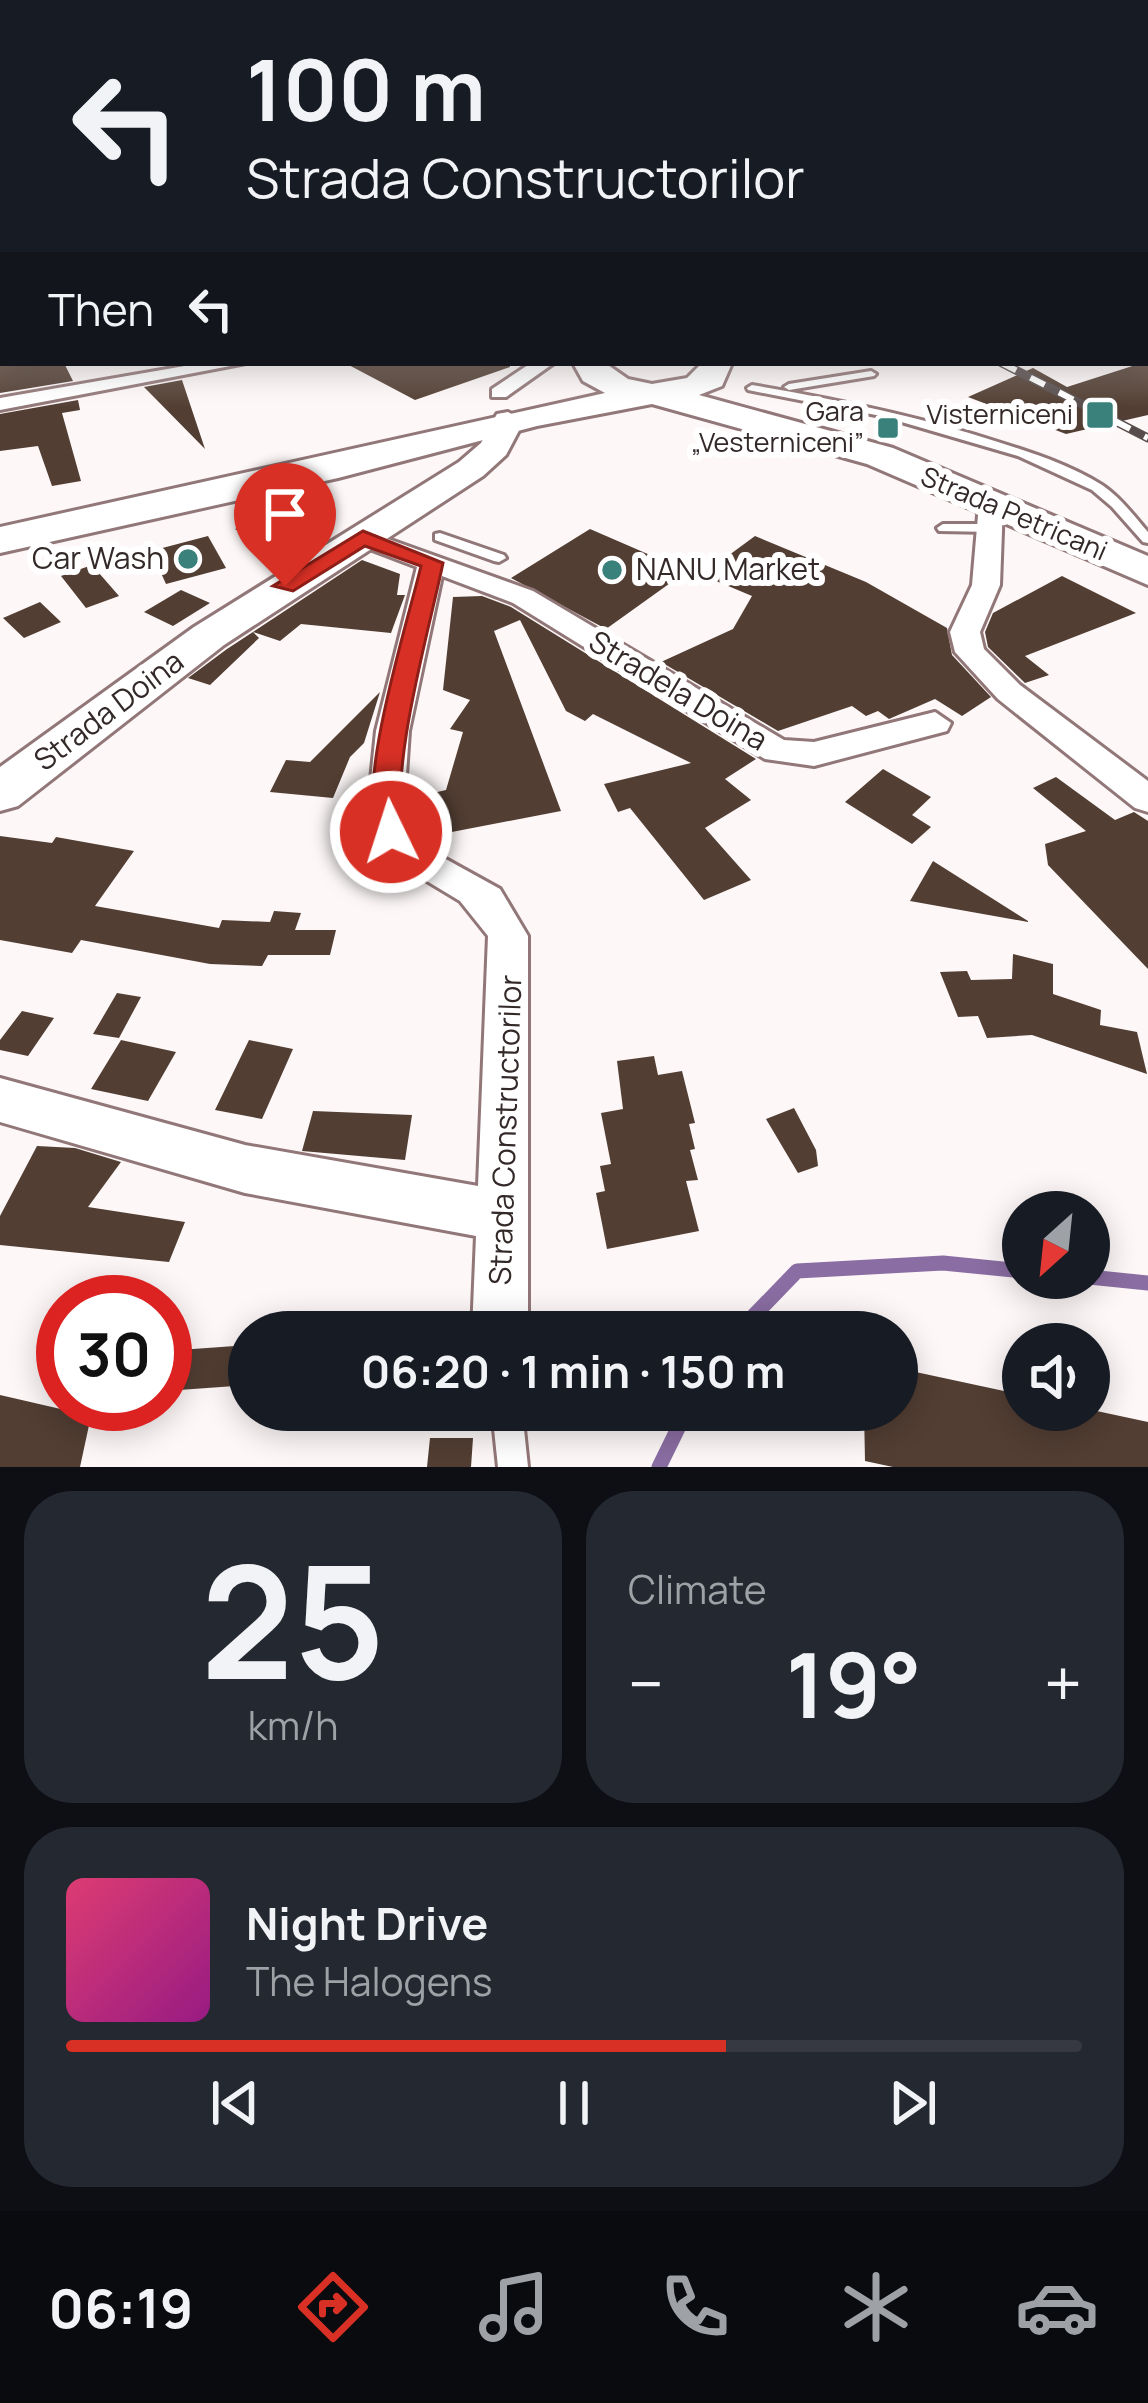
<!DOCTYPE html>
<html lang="en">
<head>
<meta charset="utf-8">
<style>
	body { margin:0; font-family:Manrope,sans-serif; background:#242831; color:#f1f3f6; height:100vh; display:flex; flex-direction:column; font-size:45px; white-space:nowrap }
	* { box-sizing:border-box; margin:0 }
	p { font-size:39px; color:#9ea1a6 }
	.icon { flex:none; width:66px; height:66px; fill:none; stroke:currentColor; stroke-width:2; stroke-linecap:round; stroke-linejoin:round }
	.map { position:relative; height:1467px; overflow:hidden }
	.sheet { display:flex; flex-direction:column; gap:24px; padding:24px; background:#0d0f14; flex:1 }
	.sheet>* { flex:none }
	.top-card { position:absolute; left:0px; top:0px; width:1149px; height:366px; box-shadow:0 6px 30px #0003; background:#171b24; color:#f1f3f6; overflow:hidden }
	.needle { width:78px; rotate:207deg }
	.tools { position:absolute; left:1002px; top:1191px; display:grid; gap:24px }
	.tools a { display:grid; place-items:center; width:108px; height:108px; border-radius:50%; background:#171b24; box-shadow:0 6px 30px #0003; font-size:60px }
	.speed { position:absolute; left:36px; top:1275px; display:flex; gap:24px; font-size:60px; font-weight:700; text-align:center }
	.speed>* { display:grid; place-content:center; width:156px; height:156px; border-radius:50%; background:#171b24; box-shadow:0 6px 30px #0003; line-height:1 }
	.speed .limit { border:18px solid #d22; background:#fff; color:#111 }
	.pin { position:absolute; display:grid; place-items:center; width:102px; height:102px; color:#fff; margin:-123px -51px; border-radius:50% 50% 50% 0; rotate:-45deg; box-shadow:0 0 12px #0007 }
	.pin .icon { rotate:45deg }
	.me { position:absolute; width:132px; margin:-66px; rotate:356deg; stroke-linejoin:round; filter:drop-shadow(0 0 9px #0008) }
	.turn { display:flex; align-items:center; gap:42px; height:252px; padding:0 48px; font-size:54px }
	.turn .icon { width:156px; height:156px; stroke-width:2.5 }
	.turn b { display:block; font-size:84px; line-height:102px }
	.then { display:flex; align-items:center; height:114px; padding:0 48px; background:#0003; gap:24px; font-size:45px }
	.big { font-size:90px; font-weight:700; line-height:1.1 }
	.sheet .card { flex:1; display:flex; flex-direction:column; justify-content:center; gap:18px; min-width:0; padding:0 42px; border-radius:48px; background:#242831 }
	.sheet .dial { align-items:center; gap:0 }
	.dial b { font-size:156px; line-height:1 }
	.song { display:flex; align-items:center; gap:36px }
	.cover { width:144px; height:144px; border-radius:18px; background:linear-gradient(135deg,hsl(340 70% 55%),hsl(310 70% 35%)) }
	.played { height:12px; border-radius:6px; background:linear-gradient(90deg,#d93025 65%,#363941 65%) }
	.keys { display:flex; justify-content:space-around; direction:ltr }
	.heat { display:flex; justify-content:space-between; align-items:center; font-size:66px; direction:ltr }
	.sheet .tiles { flex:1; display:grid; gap:24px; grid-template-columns:1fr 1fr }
	.card:last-child { grid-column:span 2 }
	.trip { position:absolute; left:228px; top:1311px; width:690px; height:120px; border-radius:60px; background:#171b24; box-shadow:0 6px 30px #0003; font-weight:700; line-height:120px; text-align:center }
	.tabs { display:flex; height:192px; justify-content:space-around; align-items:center; background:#090b0e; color:#9ea1a6 }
	.tabs .icon { width:84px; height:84px }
	.tabs .on { color:#d93025 }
	.tabs b { font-size:54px; color:#f1f3f6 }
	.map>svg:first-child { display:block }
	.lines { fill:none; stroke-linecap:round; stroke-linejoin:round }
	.stream { stroke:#8a6da2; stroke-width:15 }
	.building { fill:#523e33 }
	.service-casing { stroke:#927778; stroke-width:6 }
	.minor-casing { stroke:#927778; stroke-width:6 }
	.secondary-casing { stroke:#927778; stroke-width:6 }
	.primary-casing { stroke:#927778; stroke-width:6 }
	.service { fill:#fff; fill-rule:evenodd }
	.minor { fill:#fff; fill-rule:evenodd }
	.secondary { fill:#fff; fill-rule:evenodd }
	.primary { fill:#fff; fill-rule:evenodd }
	.rail-casing { stroke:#574d4d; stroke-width:9 }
	.rail { stroke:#fff; stroke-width:6; stroke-dasharray:16; stroke-linecap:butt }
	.route { fill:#d93025; stroke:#8d1f18; stroke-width:3 }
	.poi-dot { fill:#39817a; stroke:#fff; stroke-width:4.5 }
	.labels { text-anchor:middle; stroke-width:12; stroke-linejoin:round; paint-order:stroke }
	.far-poi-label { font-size:27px; fill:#342929; stroke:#fff; text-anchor:end }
	.far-street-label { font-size:27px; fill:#342929; stroke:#fff }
	.poi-label { font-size:30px; fill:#342929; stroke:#fff; text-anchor:end }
	.street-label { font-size:30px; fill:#342929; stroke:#fff }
</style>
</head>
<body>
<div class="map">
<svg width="1148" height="1467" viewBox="0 0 1148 1467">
	<rect width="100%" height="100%" fill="#fdf7f7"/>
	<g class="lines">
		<path class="stream" d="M 1089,1277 L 1148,1283
			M 738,1332 L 797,1271 L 943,1263 L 1023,1271
			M 659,1467 L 687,1410"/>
	</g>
	<path class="building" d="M 1148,361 L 1148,415 L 1066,434 L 968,397 L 1033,368 L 1067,387 Z
		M 0,363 L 64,363 L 73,381 L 0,393 Z
		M 345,363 L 509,363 L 510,367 L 415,400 Z
		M 182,380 L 205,449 L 144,387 Z
		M 78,400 L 80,410 L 62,413 L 81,481 L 52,486 L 38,446 L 0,451 L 0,414 Z
		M 267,515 L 305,538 L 273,553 L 235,529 Z
		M 590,529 L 687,571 L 606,629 L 511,578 Z
		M 208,536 L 226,568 L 166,584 L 151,551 Z
		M 755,536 L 866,582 L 947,628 L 952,655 L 991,697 L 962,716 L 935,699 L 889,719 L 878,711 L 866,716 L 852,706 L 778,731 L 661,662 L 733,629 L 752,596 L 702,575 Z
		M 362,560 L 400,574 L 397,595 L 405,595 L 391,633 L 301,624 L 280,641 L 253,632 L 259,638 L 210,685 L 188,678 L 227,649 Z
		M 92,565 L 119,596 L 86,608 L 61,576 Z
		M 1062,576 L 1136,613 L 1025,656 L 1049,675 L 1025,683 L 988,647 L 985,632 L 993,613 Z
		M 181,590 L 210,603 L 173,626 L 144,612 Z
		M 482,596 L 511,607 L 756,759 L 725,779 L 751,800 L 705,828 L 751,880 L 704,900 L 630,808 L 618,812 L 604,784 L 691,763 L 593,714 L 585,721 L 566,711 L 520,620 L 494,631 L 561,811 L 431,836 L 416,797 L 446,790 L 463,732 L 450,729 L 470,700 L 443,690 L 453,597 Z
		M 40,602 L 61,622 L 24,638 L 3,618 Z
		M 380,692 L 364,743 L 350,757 L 333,798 L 270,792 L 286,760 L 310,762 Z
		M 883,769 L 931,797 L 912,815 L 931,827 L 912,844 L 845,802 Z
		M 1056,777 L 1115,820 L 1134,812 L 1148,821 L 1148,969 L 1048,865 L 1045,844 L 1086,831 L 1033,788 Z
		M 0,836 L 52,843 L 56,837 L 134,851 L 95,906 L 219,928 L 222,920 L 270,922 L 274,911 L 301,913 L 295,930 L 336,930 L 330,955 L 268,955 L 262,966 L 210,964 L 81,940 L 72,953 L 0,940 Z
		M 933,861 L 1028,921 L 1028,922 L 910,901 Z
		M 1013,954 L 1053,964 L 1053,994 L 1101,1010 L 1100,1025 L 1137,1032 L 1147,1074 L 1032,1035 L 987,1038 L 978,1016 L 958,1017 L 940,972 L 967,971 L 971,980 L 1012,979 Z
		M 117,993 L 141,997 L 119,1038 L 93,1034 Z
		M 22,1011 L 54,1018 L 28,1056 L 0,1050 L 0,1040 Z
		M 121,1040 L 176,1052 L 148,1101 L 91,1089 Z
		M 249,1040 L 293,1049 L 262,1119 L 215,1110 Z
		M 654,1056 L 658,1075 L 682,1071 L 695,1123 L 689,1124 L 695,1149 L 690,1150 L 698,1180 L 686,1181 L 699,1231 L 607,1249 L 596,1193 L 605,1191 L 600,1166 L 611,1164 L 601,1113 L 623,1109 L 617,1061 Z
		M 794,1108 L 816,1150 L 818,1166 L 798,1173 L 766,1119 Z
		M 313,1111 L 412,1115 L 405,1160 L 302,1151 Z
		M 37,1146 L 75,1148 L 121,1162 L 88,1207 L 185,1222 L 169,1262 L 0,1245 L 0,1216 Z
		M 249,1345 L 249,1385 L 165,1391 L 165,1351 Z
		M 897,1368 L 1023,1395 L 1023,1410 L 1092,1410 L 1148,1422 L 1148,1467 L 893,1467 L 865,1461 L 864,1410 L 897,1410 Z
		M 0,1395 L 91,1416 L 80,1467 L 0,1467 Z
		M 430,1438 L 473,1438 L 471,1467 L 427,1467 Z"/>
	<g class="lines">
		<defs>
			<path id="service" d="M 871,371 L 876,374 L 874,376 L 789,390 L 784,387 L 789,384 Z
				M 752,385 C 835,399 918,416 998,442 C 1033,453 1070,465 1102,485 C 1120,497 1134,516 1148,532 L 1148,543 L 1143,542 L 1112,507 L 1092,490 L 1018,456 L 881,416 L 748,390 L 747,388 Z
				M 943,524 L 991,524 L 997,528 L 991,532 L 939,531 L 937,528 Z
				M 440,533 L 504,555 L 506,558 L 499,562 L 494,561 L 435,540 L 435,534 Z
				M 492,1410 L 522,1410 L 528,1467 L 498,1467 Z"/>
			<path id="minor" d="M 0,203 L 3,204 L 3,212 L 0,211 Z
				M 1146,230 L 1148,230 L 1148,238 L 1146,238 Z
				M 3,286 L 3,297 L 0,298 L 0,287 Z
				M 3,341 L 3,353 L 0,354 L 0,342 Z
				M 202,363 L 246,363 L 0,410 L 0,398 Z
				M 531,363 L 554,363 L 506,397 L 492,397 L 492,389 Z
				M 991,497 L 1003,504 L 1000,585 L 980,632 L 984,649 L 1020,685 L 1148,781 L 1148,812 L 1135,808 L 998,699 L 955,652 L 950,632 L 972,585 L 979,504 Z
				M 363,530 L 533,591 L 784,740 L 814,742 L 935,712 L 951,723 L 947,731 L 814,766 L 765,759 L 513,603 L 442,576 L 409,731 L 403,819 L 433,852 L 500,889 L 528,936 L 528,1332 L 472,1332 L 476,1236 L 245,1193 L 0,1122 L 0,1078 L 245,1145 L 478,1186 L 488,936 L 460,901 L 392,860 L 367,819 L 376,731 L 417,567 L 354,543 L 350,538 Z"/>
			<path id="secondary" d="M 508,412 L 524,421 L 506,455 L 483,476 L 224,645 L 18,806 L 0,811 L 0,767 L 194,627 L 459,462 L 481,443 L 497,414 Z"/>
			<path id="primary" d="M 573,363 L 605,363 L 628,379 L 652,384 L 687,378 L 702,363 L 732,363 L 722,386 L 699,395 L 893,448 L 1148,556 L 1148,585 L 867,464 L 652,404 L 537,426 L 338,478 L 0,553 L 0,527 L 605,393 L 583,381 Z"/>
		</defs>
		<use href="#service" class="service-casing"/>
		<use href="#minor" class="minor-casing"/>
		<use href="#secondary" class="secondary-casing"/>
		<use href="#primary" class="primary-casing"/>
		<use href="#service" class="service"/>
		<use href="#minor" class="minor"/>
		<use href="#secondary" class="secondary"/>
		<use href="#primary" class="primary"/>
		<defs>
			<path id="rail" d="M 1002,363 L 1148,438"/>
		</defs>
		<use href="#rail" class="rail-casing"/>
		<use href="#rail" class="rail"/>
	</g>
	<linearGradient id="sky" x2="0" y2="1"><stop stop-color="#91a3e1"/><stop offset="0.5" stop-color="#fefbfb"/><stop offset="1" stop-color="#fefbfb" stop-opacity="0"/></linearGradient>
	<rect width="1148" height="408" fill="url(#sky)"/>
	<path class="route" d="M 363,531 L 443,563 C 431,623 385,782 406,832 L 391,844 L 380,840 C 353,792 407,625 421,566 L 365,546 L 293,591 L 273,586 Z"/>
	<g class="poi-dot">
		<rect x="1085" y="400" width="30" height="30" rx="6"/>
		<rect x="876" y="416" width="24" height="24" rx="6"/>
		<circle cx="188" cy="559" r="12"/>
		<circle cx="612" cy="570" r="12"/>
	</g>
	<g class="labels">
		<g class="far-poi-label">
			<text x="864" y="421">Gara<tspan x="864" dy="31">„Vesterniceni”</tspan></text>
			<text x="1073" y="424">Visterniceni</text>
		</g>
		<g class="far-street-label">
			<text transform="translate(1014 514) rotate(23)" y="9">Strada Petricani</text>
		</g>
		<g class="poi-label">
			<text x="164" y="569">Car Wash</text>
			<text x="636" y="580" text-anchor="start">NANU Market</text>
		</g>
		<g class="street-label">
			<text transform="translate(678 691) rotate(31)" y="10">Stradela Doina</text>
			<text transform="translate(109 711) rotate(-37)" y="10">Strada Doina</text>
			<text transform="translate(506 1130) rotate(-88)" y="10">Strada Constructorilor</text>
		</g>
	</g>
</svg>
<div class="tools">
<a><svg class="needle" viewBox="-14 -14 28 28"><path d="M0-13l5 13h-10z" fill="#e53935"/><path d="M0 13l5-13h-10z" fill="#9ea1a6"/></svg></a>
<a><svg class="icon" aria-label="sound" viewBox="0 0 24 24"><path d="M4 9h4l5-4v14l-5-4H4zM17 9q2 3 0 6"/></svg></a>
</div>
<div class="speed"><div class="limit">30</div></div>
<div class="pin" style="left:285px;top:586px;background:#d93025"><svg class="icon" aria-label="arrive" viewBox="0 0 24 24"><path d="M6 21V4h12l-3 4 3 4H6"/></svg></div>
<svg class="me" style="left:391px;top:832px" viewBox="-20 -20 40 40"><circle r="17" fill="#d93025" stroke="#fff" stroke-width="3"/><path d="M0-11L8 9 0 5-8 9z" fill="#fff"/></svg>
<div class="trip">06:20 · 1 min · 150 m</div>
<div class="top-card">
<div class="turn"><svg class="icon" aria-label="left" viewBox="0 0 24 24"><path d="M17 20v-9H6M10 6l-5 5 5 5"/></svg><div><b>100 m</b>Strada Constructorilor</div></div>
<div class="then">Then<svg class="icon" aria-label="left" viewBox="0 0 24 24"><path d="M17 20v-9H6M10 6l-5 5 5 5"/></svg></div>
</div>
</div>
<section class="sheet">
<div class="tiles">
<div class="card dial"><b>25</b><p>km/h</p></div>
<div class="card"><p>Climate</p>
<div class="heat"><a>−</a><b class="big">19°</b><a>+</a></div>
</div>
<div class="card">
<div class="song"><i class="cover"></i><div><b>Night Drive</b><p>The Halogens</p></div></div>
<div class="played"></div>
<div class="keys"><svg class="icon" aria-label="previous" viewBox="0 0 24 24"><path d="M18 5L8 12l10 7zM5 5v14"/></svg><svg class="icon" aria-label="pause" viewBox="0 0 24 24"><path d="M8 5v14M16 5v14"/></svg><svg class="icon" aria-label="next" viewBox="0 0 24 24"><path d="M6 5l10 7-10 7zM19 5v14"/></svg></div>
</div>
</div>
</section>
<nav class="tabs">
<b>06:19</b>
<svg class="icon on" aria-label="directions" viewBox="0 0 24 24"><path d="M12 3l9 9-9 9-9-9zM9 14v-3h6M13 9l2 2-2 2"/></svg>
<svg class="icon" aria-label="music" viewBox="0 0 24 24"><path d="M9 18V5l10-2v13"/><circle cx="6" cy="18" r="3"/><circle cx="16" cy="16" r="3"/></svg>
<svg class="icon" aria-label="phone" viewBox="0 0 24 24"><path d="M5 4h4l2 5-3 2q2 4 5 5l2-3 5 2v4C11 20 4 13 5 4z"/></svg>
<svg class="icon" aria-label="climate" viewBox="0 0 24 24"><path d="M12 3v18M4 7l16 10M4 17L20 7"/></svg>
<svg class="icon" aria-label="car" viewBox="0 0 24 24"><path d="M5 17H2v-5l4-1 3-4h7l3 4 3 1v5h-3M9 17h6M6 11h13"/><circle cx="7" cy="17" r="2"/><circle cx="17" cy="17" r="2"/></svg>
</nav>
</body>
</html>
